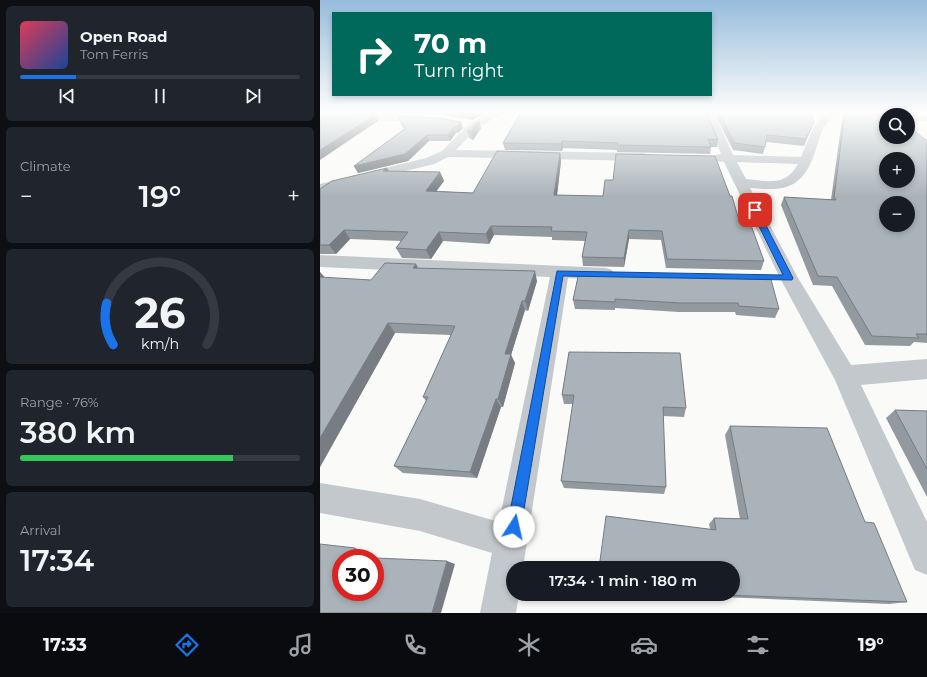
<!DOCTYPE html>
<html lang="en">
<head>
<meta charset="utf-8">
<style>
	body { margin:0; font-family:Montserrat,sans-serif; background:#20242c; color:#f1f3f6; height:100vh; display:flex; flex-direction:column; font-size:15px; white-space:nowrap }
	* { box-sizing:border-box; margin:0 }
	p { font-size:13px; color:#9ea1a6 }
	.icon { flex:none; width:22px; height:22px; fill:none; stroke:currentColor; stroke-width:2; stroke-linecap:round; stroke-linejoin:round }
	.map { position:relative; flex:1; overflow:hidden }
	.side { display:flex; flex-direction:column; gap:6px; padding:6px; background:#0d0f14; width:320px }
	.side>* { flex:none }
	.banner { position:absolute; left:12px; top:12px; width:380px; height:84px; border-radius:0px; box-shadow:0 2px 6px #0003; background:#00695c; color:#fff; overflow:hidden }
	.tools { position:absolute; left:559px; top:108px; display:grid; gap:8px }
	.tools a { display:grid; place-items:center; width:36px; height:36px; border-radius:50%; background:#171b24; box-shadow:0 2px 6px #0003; font-size:20px }
	.speed { position:absolute; left:12px; top:549px; display:flex; gap:8px; font-size:20px; font-weight:700; text-align:center }
	.speed>* { display:grid; place-content:center; width:52px; height:52px; border-radius:50%; background:#171b24; box-shadow:0 2px 6px #0003; line-height:1 }
	.speed .limit { border:6px solid #d22; background:#fff; color:#111 }
	.pin { position:absolute; display:grid; place-items:center; width:34px; height:34px; color:#fff; margin:-17px; border-radius:8px; box-shadow:0 2px 6px #0006 }
	.me { position:absolute; width:44px; margin:-22px; rotate:10deg; stroke-linejoin:round; filter:drop-shadow(0 0 3px #0008) }
	.turn { display:flex; align-items:center; gap:14px; height:84px; padding:0 16px; font-size:18px }
	.turn .icon { width:52px; height:52px; stroke-width:2.5 }
	.turn b { display:block; font-size:28px; line-height:34px }
	.big { font-size:30px; font-weight:600; line-height:1.1 }
	.side .widget { flex:1; display:flex; flex-direction:column; justify-content:center; gap:6px; min-width:0; padding:0 14px; border-radius:6px; background:#20242c }
	.side .dial { align-items:center; gap:0 }
	.dial svg { height:104px; overflow:visible; fill:none; stroke:#363941; stroke-width:7; stroke-linecap:round; text-anchor:middle }
	.dial text { fill:#f1f3f6; stroke:none }
	.song { display:flex; align-items:center; gap:12px }
	.cover { width:48px; height:48px; border-radius:6px; background:linear-gradient(135deg,hsl(350 70% 55%),hsl(220 70% 35%)) }
	.played { height:4px; border-radius:2px; background:linear-gradient(90deg,#1a73e8 20%,#363941 20%) }
	.keys { display:flex; justify-content:space-around; direction:ltr }
	.heat { display:flex; justify-content:space-between; align-items:center; font-size:22px; direction:ltr }
	.charge { height:6px; border-radius:3px; background:linear-gradient(90deg,#34c759 76%,#363941 0) }
	.trip { position:absolute; left:186px; top:561px; width:234px; height:40px; border-radius:20px; background:#171b24; box-shadow:0 2px 6px #0003; font-weight:600; line-height:40px; text-align:center }
	.tab-bar { display:flex; height:64px; justify-content:space-around; align-items:center; background:#090b0e; color:#9ea1a6 }
	.tab-bar .icon { width:28px; height:28px }
	.tab-bar .selected { color:#1a73e8 }
	.tab-bar b { font-size:18px; color:#f1f3f6 }
	main { display:flex; flex:1; min-height:0 }
	.map>svg:first-child { display:block }
	.lines { fill:none; stroke-linecap:round; stroke-linejoin:round }
	.minor { fill:#c3c8cc; fill-rule:evenodd }
	.wall { fill:#929a9f }
	.shaded-wall { fill:#777d82 }
	.building { fill:#aab3b9; stroke:#777d82; fill-rule:evenodd }
	.route { fill:#1a73e8; stroke:#114b97 }
</style>
</head>
<body>
<main>
<section class="side">
<div class="widget">
<div class="song"><i class="cover"></i><div><b>Open Road</b><p>Tom Ferris</p></div></div>
<div class="played"></div>
<div class="keys"><svg class="icon" aria-label="previous" viewBox="0 0 24 24"><path d="M18 5L8 12l10 7zM5 5v14"/></svg><svg class="icon" aria-label="pause" viewBox="0 0 24 24"><path d="M8 5v14M16 5v14"/></svg><svg class="icon" aria-label="next" viewBox="0 0 24 24"><path d="M6 5l10 7-10 7zM19 5v14"/></svg></div>
</div>
<div class="widget"><p>Climate</p>
<div class="heat"><a>−</a><b class="big">19°</b><a>+</a></div>
</div>
<div class="widget dial"><svg viewBox="0 0 100 80">
<path d="M14 69A42 42 0 1 1 86 69"/>
<path d="M14 69A42 42 0 0 1 9 37" stroke="#1a73e8"/>
<text x="50" y="56" font-size="32" font-weight="700">26</text>
<text x="50" y="72" font-size="11">km/h</text>
</svg></div>
<div class="widget"><p>Range · 76%</p><b class="big">380 km</b><div class="charge"></div></div>
<div class="widget"><p>Arrival</p><b class="big">17:34</b></div>
</section>
<div class="map">
<svg width="607" height="613" viewBox="0 0 607 613">
	<rect width="100%" height="100%" fill="#fafaf8"/>
	<g class="lines">
		<path class="minor" d="M 0,112 L 104,116 L 109,119 L 104,122 L 0,118 Z
			M 171,112 L 187,112 L 158,127 L 136,150 L 323,153 L 327,154 L 329,157 L 327,160 L 323,161 L 128,157 L 114,164 L 0,192 L 0,184 L 106,158 L 122,151 L 150,123 Z
			M 385,112 L 394,112 L 413,155 L 481,157 L 493,128 L 507,112 L 516,112 C 512,118 506,123 503,129 C 499,138 497,147 494,155 C 481,190 463,191 430,188 L 478,278 L 531,365 L 607,359 L 607,379 L 541,385 L 607,522 L 607,575 L 595,570 L 515,380 L 460,278 L 404,162 L 395,161 L 393,158 L 395,155 L 401,154 ZM 417,162 L 478,164 C 466,187 447,181 426,179 Z
			M 588,114 L 607,115 L 607,121 L 588,120 L 588,115 L 584,115 Z
			M 0,255 L 286,268 L 292,270 L 295,274 L 292,278 L 286,280 L 248,278 L 203,568 L 193,568 L 193,594 L 199,594 L 196,613 L 160,613 L 172,553 L 100,531 L 0,513 L 0,483 L 100,499 L 179,522 L 230,277 L 0,267 Z"/>
	</g>
	<path class="wall" d="M 32,112 L 168,112 L 152,120 L 120,114 Z
		M 201,112 L 398,140 L 397,147 L 391,147 L 390,154 L 297,152 L 297,150 L 243,148 L 242,151 L 185,150 L 183,143 Z
		M 394,112 L 491,112 L 494,122 L 484,146 L 446,142 L 443,154 L 413,150 Z
		M 525,112 L 607,141 L 607,343 L 594,342 L 590,346 L 545,345 L 512,286 L 493,285 L 461,205 L 464,197 L 511,200 L 522,119 Z
		M 77,116 L 141,122 L 143,128 L 138,133 L 136,133 L 130,141 L 109,141 L 88,161 L 38,173 L 34,166 L 84,129 L 80,122 Z
		M 159,121 L 161,128 L 153,140 L 149,138 L 147,131 Z
		M 240,153 L 241,161 L 237,195 L 418,217 L 444,261 L 441,270 L 346,268 L 341,240 L 309,239 L 304,267 L 263,266 L 262,257 L 265,241 L 232,240 L 232,237 L 174,235 L 169,244 L 123,241 L 111,259 L 82,258 L 76,248 L 81,241 L 30,239 L 16,254 L 0,254 L 0,189 L 67,168 L 69,171 L 120,172 L 124,181 L 116,191 L 153,193 Z
		M 96,264 L 98,268 L 217,281 L 208,311 L 205,310 L 191,355 L 195,363 L 183,407 L 181,407 L 157,478 L 83,473 L 74,466 L 106,401 L 103,397 L 131,335 L 75,333 L 0,467 L 0,272 L 5,278 L 51,280 Z
		M 259,272 L 459,309 L 455,318 L 416,315 L 415,312 L 359,312 L 295,308 L 295,310 L 255,309 L 253,300 Z
		M 249,352 L 366,408 L 364,417 L 343,416 L 346,487 L 344,494 L 244,488 L 241,481 L 253,404 L 244,404 L 242,395 Z
		M 575,410 L 607,411 L 607,497 L 566,418 Z
		M 410,426 L 545,522 L 587,602 L 569,604 L 399,597 L 398,596 L 387,594 L 413,594 L 390,529 L 389,524 L 394,518 L 420,519 L 405,435 Z"/>
	<path class="shaded-wall" d="M 155,112 L 168,112 L 152,120 L 150,114 Z
		M 55,115 L 58,121 L 0,160 L 0,150 Z
		M 159,121 L 161,128 L 153,140 L 150,132 Z
		M 141,122 L 143,128 L 138,133 L 136,127 Z
		M 134,127 L 136,133 L 130,141 L 128,135 Z
		M 107,135 L 109,141 L 88,161 L 38,173 L 34,166 Z
		M 242,141 L 243,148 L 242,151 L 241,144 Z
		M 240,153 L 241,161 L 236,204 L 234,195 Z
		M 67,168 L 71,176 L 63,171 Z
		M 120,172 L 124,181 L 110,200 L 106,191 Z
		M 171,226 L 174,235 L 169,244 L 166,234 Z
		M 24,230 L 30,239 L 16,254 L 9,245 Z
		M 309,230 L 309,239 L 304,267 L 304,258 Z
		M 119,232 L 123,241 L 111,259 L 106,250 Z
		M 96,264 L 101,274 L 93,268 Z
		M 215,271 L 217,281 L 208,311 L 205,301 Z
		M 0,272 L 7,280 L 0,285 Z
		M 202,301 L 205,310 L 191,355 L 195,363 L 183,407 L 178,399 L 185,354 Z
		M 68,323 L 75,333 L 0,467 L 0,438 Z
		M 176,399 L 181,407 L 157,478 L 150,472 Z
		M 35,548 L 47,552 L 43,558 L 31,557 Z
		M 127,561 L 135,564 L 121,613 L 112,613 Z"/>
	<path class="building" d="M 135,112 L 155,112 L 150,114 Z
		M 201,112 L 386,112 L 398,140 L 388,139 L 391,147 L 297,145 L 298,143 L 242,141 L 241,144 L 183,143 Z
		M 399,112 L 491,112 L 494,122 L 486,139 L 447,135 L 445,147 L 414,143 Z
		M 525,112 L 569,115 L 571,113 L 574,115 L 566,115 L 566,137 L 588,137 L 588,126 L 607,141 L 607,334 L 596,334 L 599,338 L 552,336 L 517,277 L 498,276 L 464,197 L 516,200 L 514,197 ZM 566,159 L 588,159 L 588,181 L 566,181 ZM 566,203 L 588,203 L 588,225 L 566,225 Z
		M 0,113 L 55,115 L 0,150 Z
		M 77,116 L 118,118 L 141,122 L 136,127 L 134,127 L 128,135 L 107,135 L 85,154 L 34,166 L 86,128 Z
		M 159,121 L 150,132 L 147,131 Z
		M 177,151 L 240,153 L 234,195 L 283,196 L 285,180 L 293,180 L 296,154 L 395,156 L 410,196 L 412,196 L 418,217 L 428,217 L 444,261 L 347,259 L 342,231 L 309,230 L 304,258 L 262,257 L 267,232 L 231,231 L 232,227 L 171,226 L 166,234 L 119,232 L 106,250 L 76,248 L 88,232 L 24,230 L 9,245 L 0,245 L 0,189 L 12,181 L 67,168 L 63,171 L 120,172 L 106,191 L 153,193 Z
		M 65,263 L 96,264 L 93,268 L 215,271 L 205,301 L 202,301 L 185,354 L 191,354 L 178,399 L 176,399 L 150,472 L 74,466 L 108,397 L 103,397 L 135,326 L 68,323 L 0,438 L 0,277 L 51,280 Z
		M 259,272 L 450,276 L 459,309 L 419,306 L 418,303 L 360,303 L 295,299 L 295,302 L 253,300 Z
		M 249,352 L 360,353 L 366,408 L 343,407 L 346,487 L 241,481 L 254,395 L 242,395 Z
		M 575,410 L 607,411 L 607,469 Z
		M 410,426 L 507,428 L 545,522 L 554,523 L 587,602 L 405,595 L 405,594 L 413,594 L 413,568 L 279,568 L 286,516 L 396,530 L 394,518 L 428,519 Z
		M 0,544 L 35,548 L 31,557 L 54,558 L 21,558 L 21,592 L 55,592 L 55,558 L 127,561 L 112,613 L 0,613 Z"/>
	<linearGradient id="sky" x2="0" y2="1"><stop stop-color="#96bcdc"/><stop offset="0.57" stop-color="#fdfdfc"/><stop offset="1" stop-color="#fdfdfc" stop-opacity="0"/></linearGradient>
	<rect width="607" height="197" fill="url(#sky)"/>
	<path class="route" d="M 432,208 L 438,210 L 473,278 L 472,280 L 243,276 L 201,527 L 199,532 L 194,534 L 189,532 L 187,527 L 237,271 L 463,275 L 431,210 Z"/>
</svg>
<div class="tools">
<a><svg class="icon" aria-label="search" viewBox="0 0 24 24"><circle cx="10" cy="10" r="6"/><path d="M15 15l6 6"/></svg></a>
<a>+</a>
<a>−</a>
</div>
<div class="speed"><div class="limit">30</div></div>
<div class="pin" style="left:435px;top:210px;background:#d93025"><svg class="icon" aria-label="arrive" viewBox="0 0 24 24"><path d="M6 21V4h12l-3 4 3 4H6"/></svg></div>
<svg class="me" style="left:194px;top:527px" viewBox="-20 -20 40 40"><circle r="19" fill="#fff"/><path d="M0-13L10 11 0 6-10 11z" fill="#1a73e8"/></svg>
<div class="trip">17:34 · 1 min · 180 m</div>
<div class="banner">
<div class="turn"><svg class="icon" aria-label="right" viewBox="0 0 24 24"><path d="M7 20v-9h11M14 6l5 5-5 5"/></svg><div><b>70 m</b>Turn right</div></div>
</div>
</div>
</main>
<nav class="tab-bar">
<b>17:33</b>
<svg class="icon selected" aria-label="directions" viewBox="0 0 24 24"><path d="M12 3l9 9-9 9-9-9zM9 14v-3h6M13 9l2 2-2 2"/></svg>
<svg class="icon" aria-label="music" viewBox="0 0 24 24"><path d="M9 18V5l10-2v13"/><circle cx="6" cy="18" r="3"/><circle cx="16" cy="16" r="3"/></svg>
<svg class="icon" aria-label="phone" viewBox="0 0 24 24"><path d="M5 4h4l2 5-3 2q2 4 5 5l2-3 5 2v4C11 20 4 13 5 4z"/></svg>
<svg class="icon" aria-label="climate" viewBox="0 0 24 24"><path d="M12 3v18M4 7l16 10M4 17L20 7"/></svg>
<svg class="icon" aria-label="car" viewBox="0 0 24 24"><path d="M5 17H2v-5l4-1 3-4h7l3 4 3 1v5h-3M9 17h6M6 11h13"/><circle cx="7" cy="17" r="2"/><circle cx="17" cy="17" r="2"/></svg>
<svg class="icon" aria-label="filters" viewBox="0 0 24 24"><path d="M4 7h16M4 17h16"/><circle cx="9" cy="7" r="2"/><circle cx="15" cy="17" r="2"/></svg>
<b>19°</b>
</nav>
</body>
</html>
